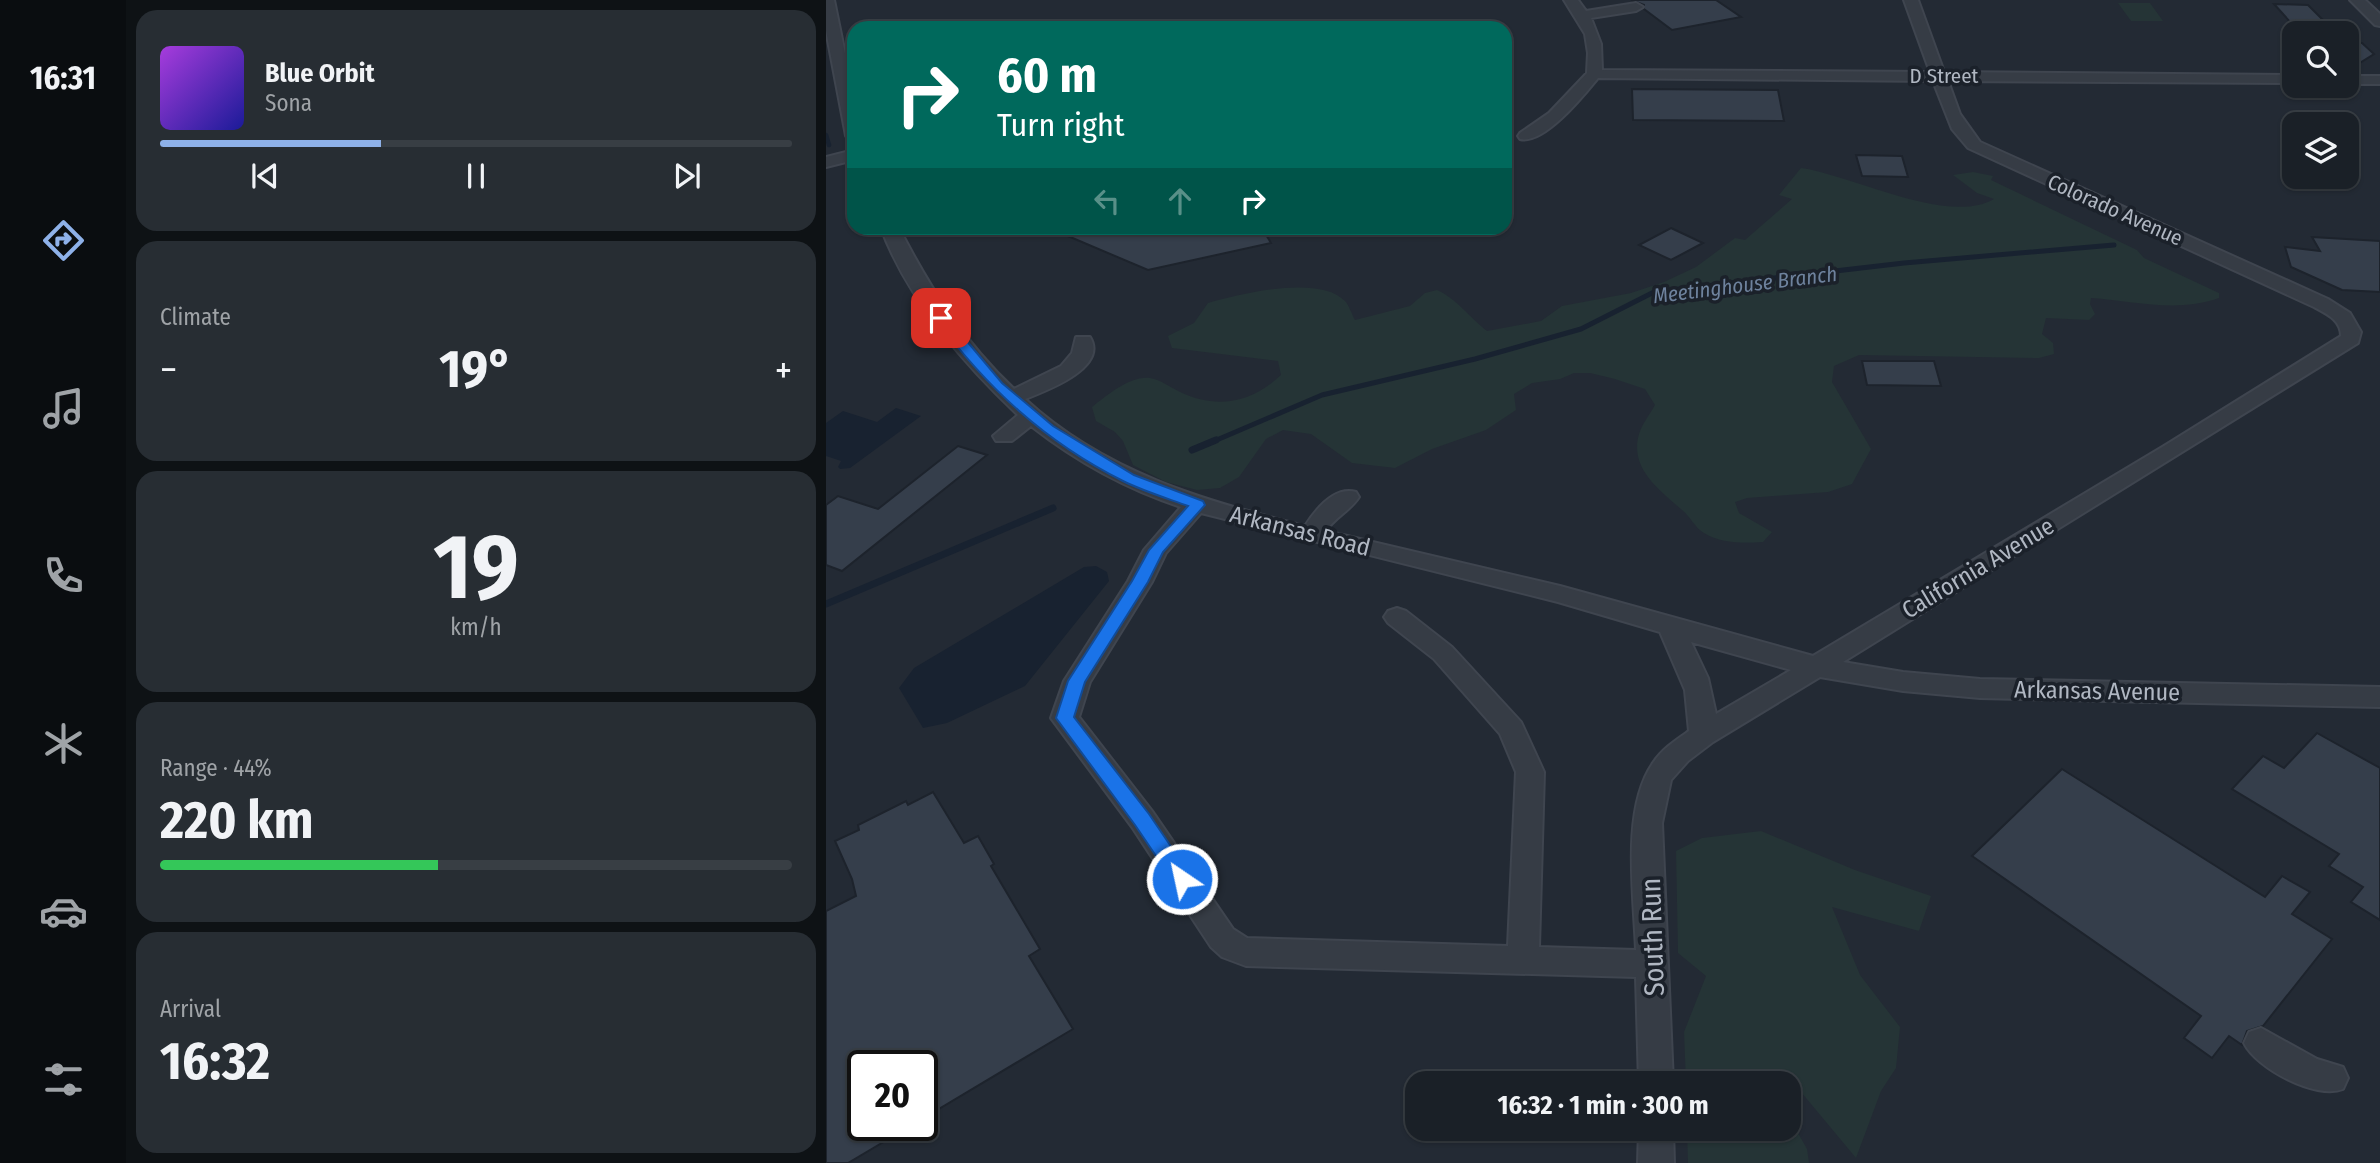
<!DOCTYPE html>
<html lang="en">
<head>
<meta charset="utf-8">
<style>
	body { margin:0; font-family:"Fira Sans Condensed",sans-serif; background:#272d33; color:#f1f3f6; height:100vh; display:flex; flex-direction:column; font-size:26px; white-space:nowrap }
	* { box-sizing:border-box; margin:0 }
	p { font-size:23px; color:#9fa3a7 }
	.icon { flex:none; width:38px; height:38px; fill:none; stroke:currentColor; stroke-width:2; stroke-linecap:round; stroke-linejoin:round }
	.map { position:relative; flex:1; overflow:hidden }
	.panel { display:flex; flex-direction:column; gap:10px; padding:10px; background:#0e1215; width:700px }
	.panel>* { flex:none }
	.hud { position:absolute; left:21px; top:21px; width:665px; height:214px; border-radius:21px; box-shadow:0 2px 5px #0004,0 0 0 2px #383e44; background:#00695c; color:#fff; overflow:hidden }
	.controls { position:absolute; left:1456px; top:21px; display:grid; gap:14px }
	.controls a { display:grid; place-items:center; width:77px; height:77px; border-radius:14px; background:#1a2027; box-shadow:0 2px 5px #0004,0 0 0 2px #383e44; font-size:35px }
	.speed { position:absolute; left:21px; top:1050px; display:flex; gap:14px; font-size:35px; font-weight:700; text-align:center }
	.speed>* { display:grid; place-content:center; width:91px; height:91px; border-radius:50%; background:#1a2027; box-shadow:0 2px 5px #0004,0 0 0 2px #383e44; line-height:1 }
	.speed .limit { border:4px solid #111; border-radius:10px; background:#fff; color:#111 }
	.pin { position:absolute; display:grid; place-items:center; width:60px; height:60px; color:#fff; margin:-30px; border-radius:14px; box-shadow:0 4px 10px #0006 }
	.me { position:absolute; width:77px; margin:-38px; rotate:326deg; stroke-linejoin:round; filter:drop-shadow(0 0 5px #0008) }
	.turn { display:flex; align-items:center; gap:24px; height:147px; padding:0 35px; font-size:32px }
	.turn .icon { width:91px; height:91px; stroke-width:2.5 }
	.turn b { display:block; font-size:49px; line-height:60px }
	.lanes { display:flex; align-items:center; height:66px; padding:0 35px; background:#0003; justify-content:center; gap:35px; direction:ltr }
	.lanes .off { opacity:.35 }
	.big { font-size:52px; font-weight:700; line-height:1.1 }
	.panel .tile { flex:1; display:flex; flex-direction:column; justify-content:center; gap:10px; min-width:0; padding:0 24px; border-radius:21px; background:#272d33 }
	.panel .dial { align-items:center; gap:0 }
	.dial b { font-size:91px; line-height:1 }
	.song { display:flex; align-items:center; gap:21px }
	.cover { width:84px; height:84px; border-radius:10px; background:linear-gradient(135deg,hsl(280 70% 55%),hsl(240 70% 35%)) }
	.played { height:7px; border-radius:4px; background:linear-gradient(90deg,#8eb1e9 35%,#383e44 35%) }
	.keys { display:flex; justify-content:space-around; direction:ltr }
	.heat { display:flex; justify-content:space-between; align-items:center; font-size:38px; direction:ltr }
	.charge { height:10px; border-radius:5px; background:linear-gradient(90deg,#34c759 44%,#383e44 0) }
	.trip { position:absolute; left:579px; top:1071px; width:396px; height:70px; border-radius:21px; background:#1a2027; box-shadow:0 2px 5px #0004,0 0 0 2px #383e44; font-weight:700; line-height:70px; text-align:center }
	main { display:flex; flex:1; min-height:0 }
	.tabs { display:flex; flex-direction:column; width:126px; justify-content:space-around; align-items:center; background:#0a0d10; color:#9fa3a7 }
	.tabs .icon { width:49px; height:49px }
	.tabs .selected { color:#8eb1e9 }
	.tabs b { font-size:32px; color:#f1f3f6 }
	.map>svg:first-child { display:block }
	.green { fill:#253436 }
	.water { fill:#182230 }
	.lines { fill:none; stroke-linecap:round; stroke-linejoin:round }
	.stream-far2 { stroke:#182230; stroke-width:4.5 }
	.stream-far1 { stroke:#182230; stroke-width:5 }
	.stream { stroke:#182230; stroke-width:7 }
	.building { fill:#353e4b; stroke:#1d232c; stroke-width:2 }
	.minor-casing { stroke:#3f454f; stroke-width:4 }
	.minor { fill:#363c45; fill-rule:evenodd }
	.route { fill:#1a73e8; stroke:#114b97; stroke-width:2 }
	.labels { text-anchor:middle; stroke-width:7; stroke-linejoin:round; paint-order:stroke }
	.far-street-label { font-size:21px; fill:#b0b7c2; stroke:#1b212a }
	.far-water-label { font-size:21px; font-style:italic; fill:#6e829d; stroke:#1b212a }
	.street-label { font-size:24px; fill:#b0b7c2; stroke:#1b212a }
	.near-street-label { font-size:28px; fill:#b0b7c2; stroke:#1b212a }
</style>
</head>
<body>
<main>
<nav class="tabs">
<b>16:31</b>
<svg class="icon selected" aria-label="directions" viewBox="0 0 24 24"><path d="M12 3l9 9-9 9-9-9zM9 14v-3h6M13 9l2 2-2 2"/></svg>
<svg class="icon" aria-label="music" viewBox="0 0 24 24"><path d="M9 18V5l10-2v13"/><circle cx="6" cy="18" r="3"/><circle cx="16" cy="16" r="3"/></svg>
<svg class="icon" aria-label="phone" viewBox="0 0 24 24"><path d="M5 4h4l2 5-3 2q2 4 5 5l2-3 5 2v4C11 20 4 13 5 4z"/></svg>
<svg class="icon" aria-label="climate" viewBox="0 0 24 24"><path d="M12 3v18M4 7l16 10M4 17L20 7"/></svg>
<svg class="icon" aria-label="car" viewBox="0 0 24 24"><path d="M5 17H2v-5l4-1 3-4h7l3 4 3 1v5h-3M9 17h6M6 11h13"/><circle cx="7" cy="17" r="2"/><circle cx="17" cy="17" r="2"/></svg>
<svg class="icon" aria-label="filters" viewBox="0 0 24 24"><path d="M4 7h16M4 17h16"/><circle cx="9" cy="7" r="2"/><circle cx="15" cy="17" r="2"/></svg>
</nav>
<section class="panel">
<div class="tile">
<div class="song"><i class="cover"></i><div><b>Blue Orbit</b><p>Sona</p></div></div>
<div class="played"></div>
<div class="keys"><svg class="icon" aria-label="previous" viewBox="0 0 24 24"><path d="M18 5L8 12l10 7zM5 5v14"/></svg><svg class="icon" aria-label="pause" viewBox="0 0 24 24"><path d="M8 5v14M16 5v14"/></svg><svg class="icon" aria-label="next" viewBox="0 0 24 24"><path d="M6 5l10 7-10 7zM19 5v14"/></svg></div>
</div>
<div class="tile"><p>Climate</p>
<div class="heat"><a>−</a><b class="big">19°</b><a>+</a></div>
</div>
<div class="tile dial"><b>19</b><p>km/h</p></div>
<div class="tile"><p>Range · 44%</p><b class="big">220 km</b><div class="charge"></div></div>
<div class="tile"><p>Arrival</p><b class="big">16:32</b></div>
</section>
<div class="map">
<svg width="1554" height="1163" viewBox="0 0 1554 1163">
	<rect width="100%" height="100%" fill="#232a34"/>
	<path class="green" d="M 1292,3 L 1324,3 L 1337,21 L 1305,21 Z
		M 975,168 C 1026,175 1122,226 1168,199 L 1151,193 L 1127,175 L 1147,172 L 1167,176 L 1165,180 L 1311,250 L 1318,258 L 1393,293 L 1393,298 C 1350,313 1309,301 1265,298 L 1264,304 L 1269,314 L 1263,320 L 1220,318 L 1216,334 L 1227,343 L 1228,354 L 1213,358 L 1033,355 L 1008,366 L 1006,382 L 1045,449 L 1026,484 L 1002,492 L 921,498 L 909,502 L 913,513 L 946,532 L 937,542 C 917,543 896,544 878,533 C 869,528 864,516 856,510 C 834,490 803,469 813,434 C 816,424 824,414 829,405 L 819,389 L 789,379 L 764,373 L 748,373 L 734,379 L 706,383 L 688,394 L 690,410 L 660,430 L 606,449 L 569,468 L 526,463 L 485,434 L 457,430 L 440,439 L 413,477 L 394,488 L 371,490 L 340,482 L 307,465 L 297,441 L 289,432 L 270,421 L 266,407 C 282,395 303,376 324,378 C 335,380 344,387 354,392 C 392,410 426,402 455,375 L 452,361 L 346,348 L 342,336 L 368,323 L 382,303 C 413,294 493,274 519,301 C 523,305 526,315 529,320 L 584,306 L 599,293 L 611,290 C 630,298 644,318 661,331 L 715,321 L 736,306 L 805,293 L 838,282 L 870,267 L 909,238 L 919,240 L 966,199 L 953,195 Z
		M 935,831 L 1029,870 L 1105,896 L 1093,931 L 1006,907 L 1034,975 L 1074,1027 L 1070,1068 L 1055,1091 L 1030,1158 L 975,1092 L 963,1094 L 962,1083 L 860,1083 L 858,1032 L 880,976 L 852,953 L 850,851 L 876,838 Z
		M 963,1117 L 981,1149 L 983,1163 L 862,1163 L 861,1129 L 962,1129 Z"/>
	<path class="water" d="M 70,408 L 95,416 L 24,468 L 14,469 L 12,467 L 15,461 L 0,456 L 0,423 L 17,411 L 51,422 Z
		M 270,566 L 281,572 L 283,581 L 199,686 L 121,723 L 97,728 L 73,688 L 88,668 L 258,567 Z"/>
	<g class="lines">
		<path class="stream-far2" d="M 0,135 L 3,145"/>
		<path class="stream-far1" d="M 386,442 L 496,395 L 649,359 L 755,329 L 828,292 L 1078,263 L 1288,245"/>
		<path class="stream" d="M 366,450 L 390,440
			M 0,604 L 227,508"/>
	</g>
	<path class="building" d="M 805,0 L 890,0 L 915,17 L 846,30 L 818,9 L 818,5 Z
		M 1448,4 L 1482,5 L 1510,33 L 1474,33 Z
		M 1521,43 L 1536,43 L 1548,54 L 1521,71 Z
		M 806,89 L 952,90 L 958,121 L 807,120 Z
		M 1030,155 L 1076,156 L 1082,177 L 1036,176 Z
		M 223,228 L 436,228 L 445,243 L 322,270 Z
		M 845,228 L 877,243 L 845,260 L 813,245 Z
		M 1486,237 L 1554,241 L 1554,292 L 1516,290 L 1465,267 L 1459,247 L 1494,251 Z
		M 1036,361 L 1108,361 L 1115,386 L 1041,385 Z
		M 132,446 L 161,455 L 16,571 L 0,565 L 0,505 L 12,496 L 52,509 Z
		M 1491,733 L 1554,768 L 1554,920 L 1525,902 L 1537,887 L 1503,866 L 1513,854 L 1406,789 L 1437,756 L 1458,768 Z
		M 1236,769 L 1439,897 L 1456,876 L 1484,892 L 1466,914 L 1506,939 L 1437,1026 L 1421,1031 L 1416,1045 L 1403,1036 L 1386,1058 L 1358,1038 L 1375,1016 L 1146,856 Z
		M 107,792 L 138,843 L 152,836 L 168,864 L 165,866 L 214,949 L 203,956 L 247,1029 L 96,1119 L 96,1066 L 37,1066 L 37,1125 L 86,1125 L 22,1163 L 0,1163 L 0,911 L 30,896 L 26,879 L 9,841 L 33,830 L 32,825 L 80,801 L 82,805 Z"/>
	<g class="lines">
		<defs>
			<path id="minor" d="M 0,0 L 8,0 L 28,98 L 28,141 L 20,136 L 0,30 Z
				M 738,0 L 752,0 L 760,11 L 810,3 L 817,7 L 810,11 L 765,18 L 775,44 L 776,70 L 1104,72 L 1078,0 L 1092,0 L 1118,72 L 1468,75 L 1468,83 L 1122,81 L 1134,114 L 1154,142 L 1502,299 L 1524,313 L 1535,332 L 1532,343 L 1017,662 L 1077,672 L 1154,679 L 1554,687 L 1554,707 L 1154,698 L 1077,691 L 994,677 L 887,742 L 862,761 L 845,780 L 836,823 L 847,1083 L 813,1083 L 810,977 L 420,966 L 396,957 L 385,947 L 306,827 L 225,718 L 238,681 L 302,581 L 318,550 L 355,507 C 300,489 251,462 205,426 L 186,441 L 170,441 L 167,436 L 192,415 C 137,363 82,300 55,228 L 73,228 C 104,288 138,342 188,389 L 235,366 L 246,353 L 250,337 L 264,337 C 283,368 219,391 199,399 C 278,472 378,501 479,526 C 490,509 508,486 530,492 L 533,497 C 524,511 509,517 500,531 L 734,586 L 987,656 L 1338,446 L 1515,336 C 1515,320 1501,314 1488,307 L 1142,148 L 1126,129 L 1107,81 L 772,78 C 758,95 718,145 694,139 L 692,136 L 694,133 L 723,113 L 761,73 L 762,53 L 759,34 ZM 375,513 L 732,602 L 834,632 L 859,690 L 863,731 C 850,740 836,749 827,763 C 795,809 808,895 810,950 L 713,947 L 718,772 L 695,722 L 626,647 L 580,611 L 571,608 L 562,611 L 558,617 L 562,623 L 608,659 L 674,734 L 690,772 L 682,946 L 421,938 L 407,929 L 326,811 L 253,717 L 264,682 L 326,582 L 340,553 ZM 865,642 L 965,670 L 890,714 L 882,678 Z
				M 1524,0 L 1539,0 L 1554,14 L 1554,26 L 1549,25 Z
				M 1521,76 L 1554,76 L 1554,84 L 1521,84 Z
				M 28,150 L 28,160 L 0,167 L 0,157 Z
				M 1435,1028 L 1491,1059 L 1517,1067 L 1522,1078 L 1517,1089 C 1490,1100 1430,1068 1418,1043 L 1423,1032 Z
				M 813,1129 L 847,1129 L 848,1163 L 812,1163 Z"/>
		</defs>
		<use href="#minor" class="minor-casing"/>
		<use href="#minor" class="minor"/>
	</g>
	<path class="route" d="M 115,314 L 119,315 L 176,383 L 227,426 L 308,475 L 377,501 L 379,505 L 337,552 L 322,582 L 259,682 L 248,717 L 323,814 L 363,873 L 366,879 L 363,884 L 356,887 L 349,884 L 309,825 L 230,718 L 242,681 L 306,581 L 323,550 L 362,506 C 340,498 317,491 297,481 C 219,442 160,387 109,318 Z"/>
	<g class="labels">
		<g class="far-street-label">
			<text x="1118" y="83">D Street</text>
			<text transform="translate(1289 210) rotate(24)" y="7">Colorado Avenue</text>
		</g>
		<g class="far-water-label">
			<text transform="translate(919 285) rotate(-7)" y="7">Meetinghouse Branch</text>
		</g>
		<g class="street-label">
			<text transform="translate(474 531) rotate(14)" y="8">Arkansas Road</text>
			<text transform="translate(1152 568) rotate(-31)" y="8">California Avenue</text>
			<text transform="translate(1271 691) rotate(1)" y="8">Arkansas Avenue</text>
		</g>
		<g class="near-street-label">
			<text transform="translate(826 937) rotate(-92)" y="10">South Run</text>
		</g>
	</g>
</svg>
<div class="controls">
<a><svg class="icon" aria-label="search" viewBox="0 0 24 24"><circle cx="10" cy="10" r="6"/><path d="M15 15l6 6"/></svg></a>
<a><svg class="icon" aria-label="layers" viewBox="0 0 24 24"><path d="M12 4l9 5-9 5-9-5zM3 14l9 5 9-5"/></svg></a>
</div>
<div class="speed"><div class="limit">20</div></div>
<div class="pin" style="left:115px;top:318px;background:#d93025"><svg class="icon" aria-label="arrive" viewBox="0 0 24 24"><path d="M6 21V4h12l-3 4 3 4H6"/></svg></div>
<svg class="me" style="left:356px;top:879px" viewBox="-20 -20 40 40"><circle r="17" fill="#1a73e8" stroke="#fff" stroke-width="3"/><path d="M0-11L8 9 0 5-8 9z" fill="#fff"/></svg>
<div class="trip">16:32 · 1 min · 300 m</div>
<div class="hud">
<div class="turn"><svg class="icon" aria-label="right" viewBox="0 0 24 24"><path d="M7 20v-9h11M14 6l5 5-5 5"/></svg><div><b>60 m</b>Turn right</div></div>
<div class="lanes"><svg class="icon off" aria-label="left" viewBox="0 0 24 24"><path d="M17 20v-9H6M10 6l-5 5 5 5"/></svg><svg class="icon off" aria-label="ahead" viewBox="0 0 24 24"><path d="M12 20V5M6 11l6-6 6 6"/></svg><svg class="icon" aria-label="right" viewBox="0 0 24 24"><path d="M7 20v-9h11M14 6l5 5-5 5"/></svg></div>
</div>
</div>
</main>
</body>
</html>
